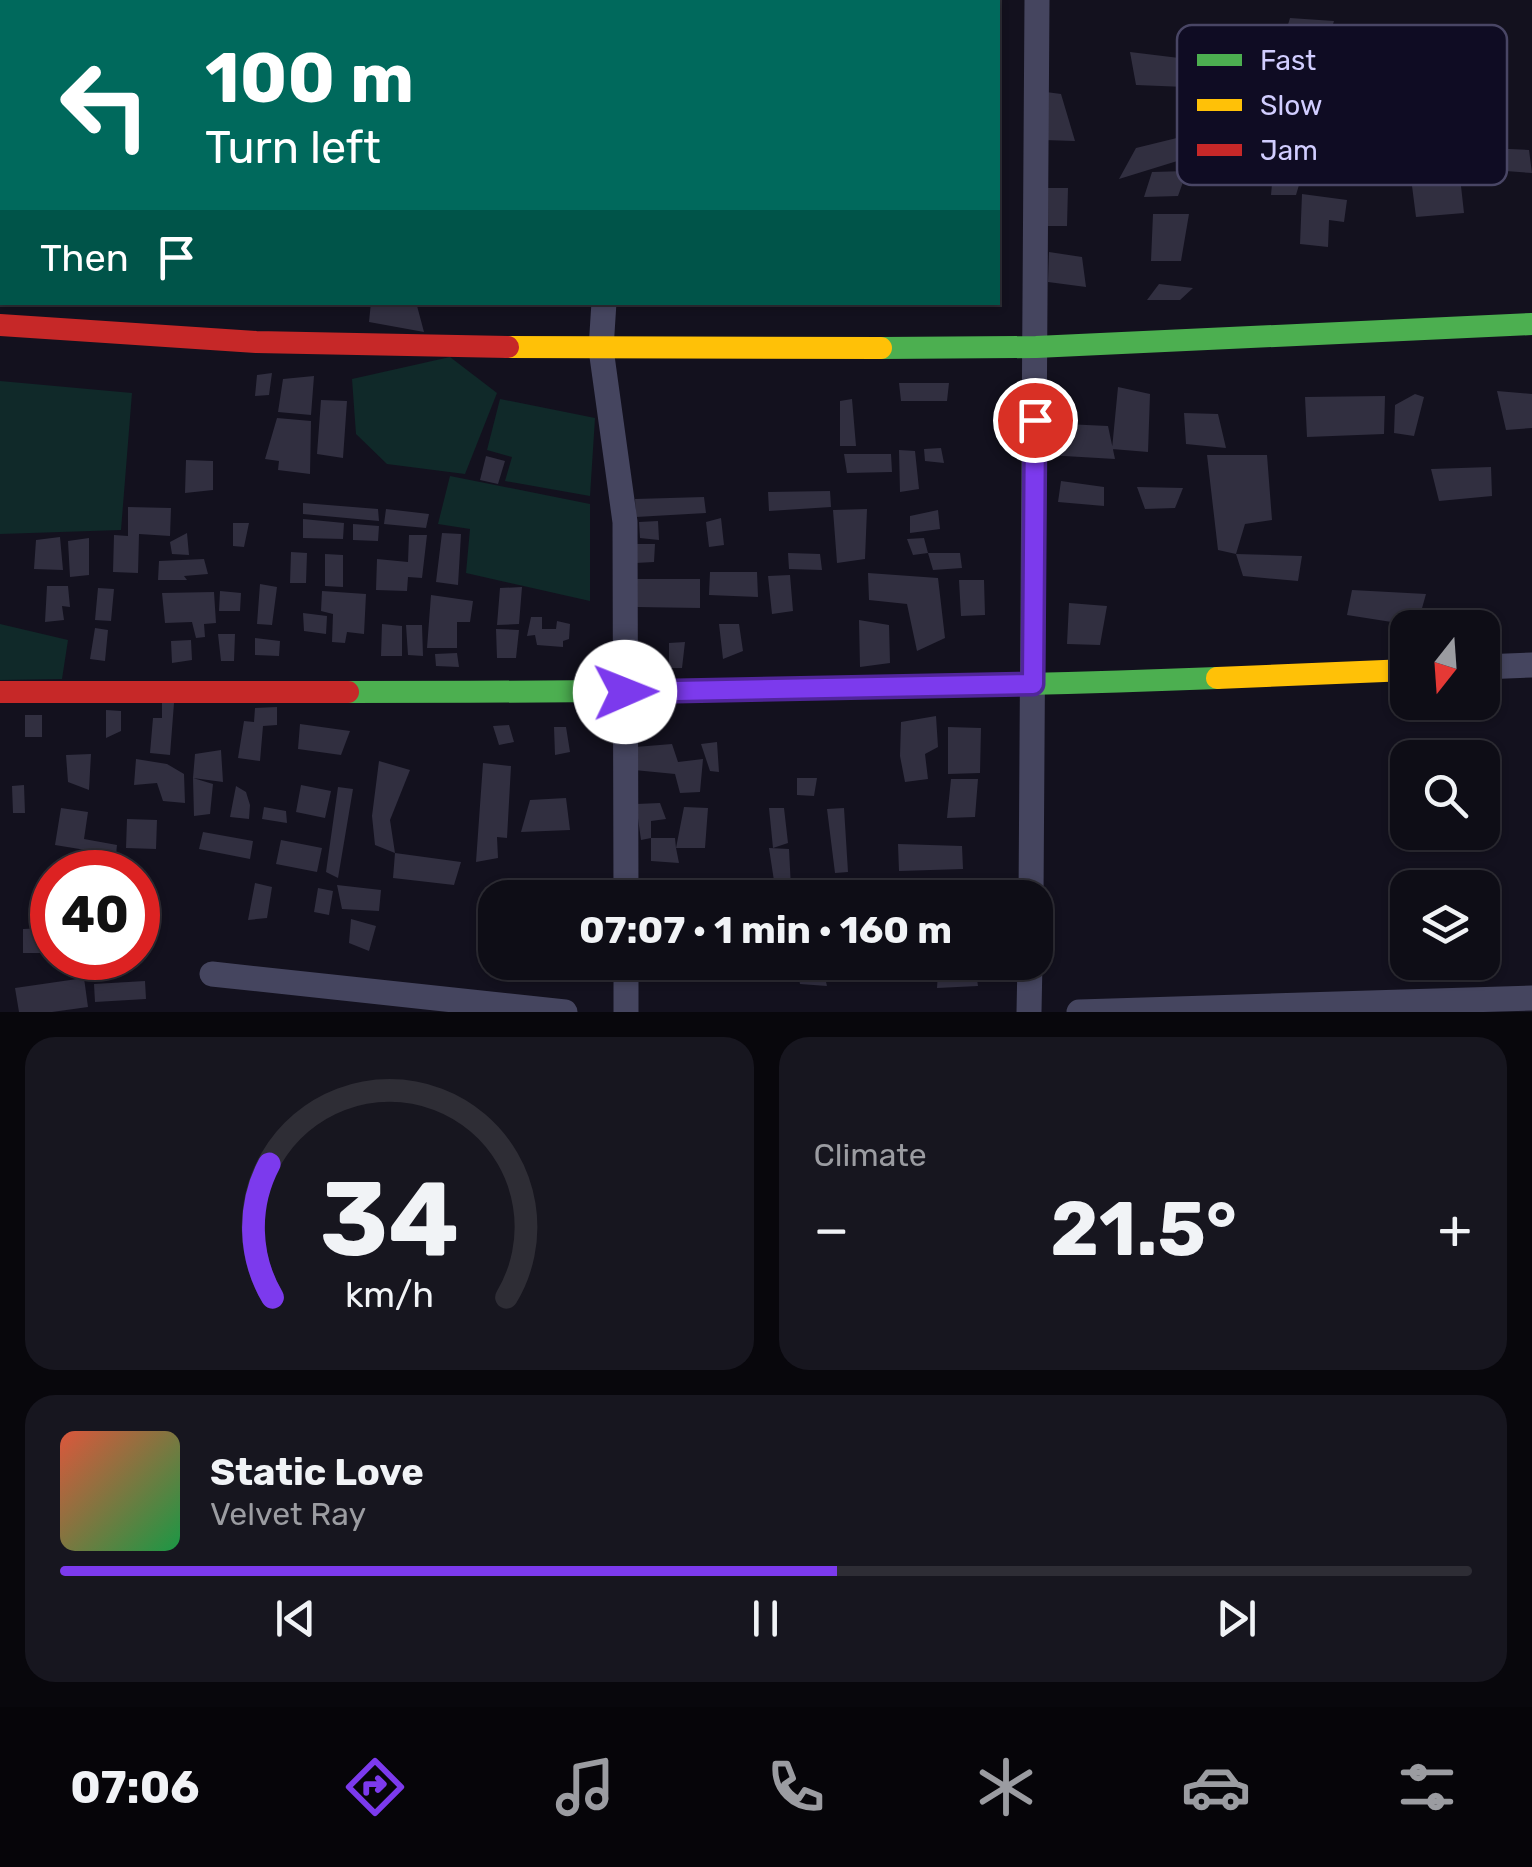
<!DOCTYPE html>
<html lang="en">
<head>
<meta charset="utf-8">
<style>
	body { margin:0; font-family:Rubik,sans-serif; background:#17161f; color:#f1f3f6; height:100vh; display:flex; flex-direction:column; font-size:38px; white-space:nowrap }
	* { box-sizing:border-box; margin:0 }
	p { font-size:32px; color:#9b9ca1 }
	.icon { flex:none; width:55px; height:55px; fill:none; stroke:currentColor; stroke-width:2; stroke-linecap:round; stroke-linejoin:round }
	.map { position:relative; height:1012px; overflow:hidden }
	.side { display:flex; flex-direction:column; gap:25px; padding:25px; background:#08070c; flex:1 }
	.side>* { flex:none }
	.banner { position:absolute; left:0px; top:0px; width:1000px; height:305px; box-shadow:0 2px 8px #0004,0 0 0 2px #2e2d35; background:#00695c; color:#fff; overflow:hidden }
	.needle { width:65px; rotate:197deg }
	.buttons { position:absolute; left:1390px; top:610px; display:grid; gap:20px }
	.buttons a { display:grid; place-items:center; width:110px; height:110px; border-radius:20px; background:#0e0d16; box-shadow:0 2px 8px #0004,0 0 0 2px #2e2d35; font-size:50px }
	.speed { position:absolute; left:30px; top:850px; display:flex; gap:20px; font-size:50px; font-weight:700; text-align:center }
	.speed>* { display:grid; place-content:center; width:130px; height:130px; border-radius:50%; background:#0e0d16; box-shadow:0 2px 8px #0004,0 0 0 2px #2e2d35; line-height:1 }
	.speed .limit { border:15px solid #d22; background:#fff; color:#111 }
	.pin { position:absolute; display:grid; place-items:center; width:85px; height:85px; color:#fff; margin:-42px; border:5px solid #fff; border-radius:50%; box-shadow:0 2px 10px #0007 }
	.me { position:absolute; width:110px; margin:-55px; rotate:89deg; stroke-linejoin:round; filter:drop-shadow(0 0 8px #0008) }
	.turn { display:flex; align-items:center; gap:35px; height:210px; padding:0 40px; font-size:45px }
	.turn .icon { width:130px; height:130px; stroke-width:2.5 }
	.turn b { display:block; font-size:70px; line-height:85px }
	.then { display:flex; align-items:center; height:95px; padding:0 40px; background:#0003; gap:20px; font-size:38px }
	.big { font-size:75px; font-weight:700; line-height:1.1 }
	.side .tile { flex:1; display:flex; flex-direction:column; justify-content:center; gap:15px; min-width:0; padding:0 35px; border-radius:30px; background:#17161f }
	.side .dial { align-items:center; gap:0 }
	.dial svg { height:260px; overflow:visible; fill:none; stroke:#2e2d35; stroke-width:7; stroke-linecap:round; text-anchor:middle }
	.dial text { fill:#f1f3f6; stroke:none }
	.song { display:flex; align-items:center; gap:30px }
	.cover { width:120px; height:120px; border-radius:15px; background:linear-gradient(135deg,hsl(10 70% 55%),hsl(140 70% 35%)) }
	.played { height:10px; border-radius:5px; background:linear-gradient(90deg,#7c3aed 55%,#2e2d35 55%) }
	.keys { display:flex; justify-content:space-around; direction:ltr }
	.heat { display:flex; justify-content:space-between; align-items:center; font-size:55px; direction:ltr }
	.side .tiles { flex:1; display:grid; gap:25px; grid-template-columns:1fr 1fr }
	.tile:last-child { grid-column:span 2 }
	.trip { position:absolute; left:478px; top:880px; width:575px; height:100px; border-radius:30px; background:#0e0d16; box-shadow:0 2px 8px #0004,0 0 0 2px #2e2d35; font-weight:700; line-height:100px; text-align:center }
	.menu { display:flex; height:160px; justify-content:space-around; align-items:center; background:#060509; color:#9b9ca1 }
	.menu .icon { width:70px; height:70px }
	.menu .active { color:#7c3aed }
	.menu b { font-size:45px; color:#f1f3f6 }
	.map>svg:first-child { display:block }
	.green { fill:#102929 }
	.building { fill:#312f40 }
	.lines { fill:none; stroke-linecap:round; stroke-linejoin:round }
	.street { stroke:#45455f; stroke-width:25 }
	.fast { stroke:#4caf50; stroke-width:22 }
	.slow { stroke:#ffc107; stroke-width:22 }
	.jam { stroke:#c62828; stroke-width:22 }
	.route-casing { stroke:#51269a; stroke-width:25 }
	.route { stroke:#7c3aed; stroke-width:18 }
	.key { fill:#0f0c23; stroke:#494665; stroke-width:2.5 }
	.key-label { font-size:28px; fill:#d1cdff }
</style>
</head>
<body>
<div class="map">
<svg width="1532" height="1012" viewBox="0 0 1532 1012">
	<rect width="100%" height="100%" fill="#13111e"/>
	<path class="green" d="M 450,357 L 497,393 L 465,474 L 387,464 L 356,434 L 352,379 Z
		M 0,381 L 132,393 L 121,530 L 0,534 Z
		M 500,399 L 595,418 L 590,496 L 505,481 L 512,457 L 487,450 Z
		M 450,476 L 590,504 L 590,601 L 466,573 L 470,529 L 438,524 Z
		M 0,624 L 68,640 L 62,679 L 0,680 Z"/>
	<path class="building" d="M 1290,18 L 1334,21 L 1326,46 L 1283,41 Z
		M 1130,52 L 1212,62 L 1210,88 L 1136,85 Z
		M 1472,52 L 1479,75 L 1456,108 L 1463,152 L 1469,130 L 1487,132 L 1487,148 L 1529,150 L 1532,173 L 1410,164 L 1411,152 L 1342,150 L 1346,129 L 1406,125 L 1406,87 L 1348,91 L 1346,74 L 1419,68 Z
		M 1046,92 L 1061,94 L 1075,141 L 1044,140 Z
		M 1185,136 L 1187,158 L 1119,179 L 1136,148 Z
		M 1275,150 L 1307,158 L 1296,195 L 1271,195 Z
		M 1187,171 L 1178,196 L 1144,197 L 1152,172 Z
		M 1411,178 L 1461,186 L 1464,213 L 1416,217 Z
		M 1045,188 L 1068,188 L 1067,226 L 1045,226 Z
		M 1302,194 L 1347,200 L 1344,222 L 1329,220 L 1328,247 L 1300,244 Z
		M 1153,214 L 1189,214 L 1181,261 L 1151,261 Z
		M 1049,252 L 1082,257 L 1086,287 L 1048,282 Z
		M 1159,284 L 1193,288 L 1180,300 L 1147,300 Z
		M 371,302 L 416,302 L 424,332 L 369,322 Z
		M 272,373 L 269,395 L 255,396 L 257,375 Z
		M 314,376 L 311,415 L 278,412 L 283,379 Z
		M 899,383 L 949,383 L 947,401 L 901,401 Z
		M 1118,387 L 1150,394 L 1148,452 L 1112,449 Z
		M 1497,391 L 1532,394 L 1532,428 L 1506,430 Z
		M 1415,394 L 1424,397 L 1414,436 L 1394,433 L 1395,405 Z
		M 1385,396 L 1384,434 L 1307,437 L 1305,397 Z
		M 852,399 L 856,446 L 840,446 L 840,401 Z
		M 321,400 L 347,401 L 343,458 L 317,454 Z
		M 1184,413 L 1218,414 L 1226,448 L 1186,444 Z
		M 277,418 L 311,421 L 310,474 L 278,470 L 279,461 L 265,459 Z
		M 1044,423 L 1108,426 L 1115,459 L 1047,455 Z
		M 941,448 L 944,463 L 925,461 L 924,449 Z
		M 899,450 L 915,451 L 919,489 L 900,492 Z
		M 844,454 L 891,454 L 892,472 L 847,473 Z
		M 1207,455 L 1267,455 L 1272,520 L 1245,524 L 1236,554 L 1218,550 Z
		M 486,456 L 505,461 L 498,484 L 480,480 Z
		M 186,460 L 213,461 L 213,490 L 185,493 Z
		M 1491,467 L 1492,496 L 1439,501 L 1431,469 Z
		M 1061,481 L 1104,487 L 1104,506 L 1058,502 Z
		M 1137,487 L 1183,488 L 1175,508 L 1145,509 Z
		M 830,491 L 831,507 L 769,511 L 768,492 Z
		M 704,497 L 706,513 L 636,517 L 635,499 Z
		M 303,503 L 378,509 L 379,521 L 303,514 Z
		M 128,507 L 171,508 L 170,536 L 139,534 L 138,573 L 113,572 L 114,535 L 128,536 Z
		M 386,509 L 429,514 L 426,528 L 384,524 Z
		M 867,509 L 865,559 L 837,563 L 833,510 Z
		M 938,510 L 940,529 L 910,533 L 910,516 Z
		M 721,518 L 724,545 L 709,547 L 706,522 Z
		M 303,519 L 344,523 L 343,539 L 303,538 Z
		M 658,521 L 659,540 L 640,538 L 639,522 Z
		M 233,523 L 249,523 L 244,547 L 233,546 Z
		M 353,524 L 379,526 L 378,541 L 353,540 Z
		M 187,533 L 189,555 L 172,554 L 170,542 Z
		M 442,533 L 461,534 L 458,585 L 436,582 Z
		M 409,535 L 427,535 L 422,578 L 408,577 L 407,591 L 376,590 L 377,559 L 408,562 Z
		M 60,537 L 63,570 L 34,569 L 36,540 Z
		M 89,538 L 89,575 L 70,577 L 68,541 Z
		M 924,538 L 928,553 L 960,553 L 962,568 L 933,570 L 928,553 L 913,555 L 907,539 Z
		M 637,544 L 655,544 L 654,562 L 635,563 Z
		M 291,552 L 307,553 L 306,583 L 290,583 Z
		M 788,553 L 820,554 L 822,570 L 789,569 Z
		M 325,554 L 343,555 L 343,587 L 325,586 Z
		M 1236,554 L 1302,556 L 1298,581 L 1243,576 Z
		M 204,559 L 208,574 L 184,576 L 187,580 L 158,580 L 159,561 Z
		M 710,572 L 757,572 L 758,597 L 709,595 Z
		M 868,573 L 938,578 L 945,638 L 917,651 L 907,604 L 869,600 Z
		M 790,575 L 793,611 L 772,614 L 768,576 Z
		M 637,579 L 700,579 L 700,608 L 637,607 Z
		M 959,580 L 984,580 L 985,615 L 961,616 Z
		M 260,584 L 277,587 L 272,625 L 257,624 Z
		M 47,586 L 68,586 L 70,607 L 62,606 L 64,620 L 45,622 Z
		M 522,587 L 519,624 L 497,625 L 500,588 Z
		M 98,588 L 114,589 L 111,621 L 95,620 Z
		M 1352,590 L 1426,594 L 1417,626 L 1347,615 Z
		M 220,591 L 241,593 L 240,611 L 219,611 Z
		M 322,591 L 366,594 L 364,634 L 347,632 L 345,643 L 332,642 L 333,614 L 321,611 Z
		M 214,592 L 216,623 L 204,624 L 205,637 L 196,638 L 192,622 L 165,623 L 162,593 Z
		M 431,595 L 473,601 L 470,622 L 457,622 L 457,648 L 427,648 Z
		M 1069,603 L 1107,606 L 1100,645 L 1067,644 Z
		M 303,613 L 327,616 L 326,634 L 304,631 Z
		M 531,617 L 542,617 L 542,629 L 556,629 L 557,621 L 570,624 L 569,639 L 563,641 L 563,647 L 537,645 L 535,635 L 527,636 Z
		M 859,620 L 889,625 L 890,663 L 860,667 Z
		M 382,624 L 402,626 L 402,656 L 381,656 Z
		M 719,624 L 739,624 L 743,651 L 723,659 Z
		M 406,625 L 422,625 L 423,656 L 408,655 Z
		M 95,628 L 108,630 L 105,661 L 90,659 Z
		M 496,629 L 519,630 L 516,658 L 497,658 Z
		M 218,634 L 235,634 L 234,661 L 221,661 Z
		M 255,638 L 280,641 L 279,656 L 255,655 Z
		M 191,640 L 192,660 L 172,663 L 171,641 Z
		M 685,642 L 682,668 L 669,668 L 669,643 Z
		M 457,653 L 459,667 L 436,666 L 435,654 Z
		M 162,701 L 174,703 L 170,755 L 150,753 L 153,718 L 162,718 Z
		M 277,707 L 277,725 L 263,726 L 260,761 L 238,758 L 244,721 L 254,722 L 255,708 Z
		M 106,710 L 121,711 L 121,731 L 106,738 Z
		M 635,710 L 652,710 L 651,737 L 634,733 Z
		M 25,715 L 42,715 L 42,737 L 25,737 Z
		M 936,716 L 938,747 L 925,754 L 928,779 L 905,782 L 900,756 L 901,722 Z
		M 300,724 L 350,731 L 341,755 L 298,749 Z
		M 509,725 L 514,742 L 499,745 L 493,726 Z
		M 554,727 L 566,727 L 570,752 L 555,755 Z
		M 948,727 L 981,728 L 980,773 L 948,774 Z
		M 717,742 L 719,772 L 710,771 L 701,744 Z
		M 672,744 L 678,762 L 703,759 L 700,792 L 680,793 L 675,774 L 634,770 L 635,747 Z
		M 221,750 L 223,782 L 193,778 L 195,754 Z
		M 91,754 L 89,790 L 68,782 L 66,755 Z
		M 136,759 L 167,764 L 184,774 L 185,803 L 163,801 L 157,783 L 134,785 Z
		M 379,761 L 410,770 L 390,820 L 395,853 L 375,845 L 372,816 Z
		M 483,763 L 511,766 L 507,838 L 497,837 L 498,858 L 476,862 Z
		M 193,778 L 213,784 L 210,814 L 194,816 Z
		M 797,778 L 817,778 L 814,796 L 797,795 Z
		M 951,779 L 978,779 L 975,817 L 947,818 Z
		M 24,785 L 25,813 L 13,813 L 12,786 Z
		M 301,785 L 331,791 L 325,818 L 296,812 Z
		M 236,786 L 246,792 L 250,805 L 249,819 L 230,817 Z
		M 338,787 L 353,789 L 338,878 L 326,872 Z
		M 566,798 L 570,830 L 521,832 L 530,800 Z
		M 660,803 L 666,819 L 651,821 L 651,838 L 641,840 L 636,804 Z
		M 264,807 L 286,811 L 287,823 L 262,819 Z
		M 684,807 L 708,808 L 705,848 L 676,848 L 679,863 L 651,861 L 651,838 L 675,838 L 676,848 Z
		M 61,808 L 88,812 L 84,839 L 117,845 L 116,855 L 55,845 Z
		M 769,808 L 784,808 L 788,843 L 773,848 Z
		M 844,808 L 848,872 L 835,873 L 827,809 Z
		M 127,819 L 157,820 L 156,849 L 126,848 Z
		M 203,832 L 253,841 L 250,859 L 199,849 Z
		M 281,840 L 322,848 L 317,872 L 276,864 Z
		M 898,844 L 962,846 L 963,869 L 899,871 Z
		M 769,848 L 789,849 L 791,888 L 776,894 Z
		M 395,853 L 461,862 L 454,885 L 393,878 Z
		M 742,882 L 744,898 L 717,898 L 717,884 Z
		M 255,883 L 272,887 L 267,918 L 248,920 Z
		M 337,885 L 381,890 L 379,911 L 342,909 Z
		M 642,885 L 675,885 L 676,898 L 643,898 Z
		M 318,888 L 333,891 L 329,915 L 314,912 Z
		M 351,919 L 376,926 L 369,951 L 349,943 Z
		M 44,928 L 45,953 L 23,953 L 23,929 Z
		M 975,966 L 978,986 L 937,988 L 938,972 Z
		M 823,969 L 827,986 L 800,984 L 797,970 Z
		M 84,978 L 88,1007 L 52,1012 L 19,1012 L 15,988 Z
		M 145,981 L 146,999 L 95,1002 L 94,984 Z"/>
	<g class="lines">
		<path class="street" d="M 192,0 L 228,2
			M 629,2 L 630,0
			M 894,2 L 962,0
			M 604,302 L 601,349 L 625,522 L 626,898
			M 1482,667 L 1532,665
			M 1031,898 L 1037,0
			M 626,962 L 626,1012
			M 212,974 L 565,1012
			M 1029,1012 L 1030,962
			M 1079,1012 L 1532,998"/>
		<path class="fast" d="M 881,348 L 1036,347 L 1532,324
			M 348,692 C 637,692 927,689 1217,678"/>
		<path class="slow" d="M 508,347 L 881,348
			M 1217,678 L 1408,670"/>
		<path class="jam" d="M 0,325 L 256,342 L 508,347
			M 0,692 L 348,692"/>
	</g>
	<g class="lines">
		<defs>
			<path id="route" d="M 625,692 L 1033,684 L 1035,420"/>
		</defs>
		<use href="#route" class="route-casing"/>
		<use href="#route" class="route"/>
	</g>
	<rect x="1177" y="25" width="330" height="160" rx="15" class="key"/>
	<rect x="1197" y="54" width="45" height="12" fill="#4caf50"/>
	<rect x="1197" y="99" width="45" height="12" fill="#ffc107"/>
	<rect x="1197" y="144" width="45" height="12" fill="#c62828"/>
	<g class="key-label">
		<text x="1260" y="70">Fast</text>
		<text x="1260" y="115">Slow</text>
		<text x="1260" y="160">Jam</text>
	</g>
</svg>
<div class="buttons">
<a><svg class="needle" viewBox="-14 -14 28 28"><path d="M0-13l5 13h-10z" fill="#e53935"/><path d="M0 13l5-13h-10z" fill="#9b9ca1"/></svg></a>
<a><svg class="icon" aria-label="search" viewBox="0 0 24 24"><circle cx="10" cy="10" r="6"/><path d="M15 15l6 6"/></svg></a>
<a><svg class="icon" aria-label="layers" viewBox="0 0 24 24"><path d="M12 4l9 5-9 5-9-5zM3 14l9 5 9-5"/></svg></a>
</div>
<div class="speed"><div class="limit">40</div></div>
<div class="pin" style="left:1035px;top:420px;background:#d93025"><svg class="icon" aria-label="arrive" viewBox="0 0 24 24"><path d="M6 21V4h12l-3 4 3 4H6"/></svg></div>
<svg class="me" style="left:625px;top:692px" viewBox="-20 -20 40 40"><circle r="19" fill="#fff"/><path d="M0-13L10 11 0 6-10 11z" fill="#7c3aed"/></svg>
<div class="trip">07:07 · 1 min · 160 m</div>
<div class="banner">
<div class="turn"><svg class="icon" aria-label="left" viewBox="0 0 24 24"><path d="M17 20v-9H6M10 6l-5 5 5 5"/></svg><div><b>100 m</b>Turn left</div></div>
<div class="then">Then<svg class="icon" aria-label="arrive" viewBox="0 0 24 24"><path d="M6 21V4h12l-3 4 3 4H6"/></svg></div>
</div>
</div>
<section class="side">
<div class="tiles">
<div class="tile dial"><svg viewBox="0 0 100 80">
<path d="M14 69A42 42 0 1 1 86 69"/>
<path d="M14 69A42 42 0 0 1 13 28" stroke="#7c3aed"/>
<text x="50" y="56" font-size="32" font-weight="700">34</text>
<text x="50" y="72" font-size="11">km/h</text>
</svg></div>
<div class="tile"><p>Climate</p>
<div class="heat"><a>−</a><b class="big">21.5°</b><a>+</a></div>
</div>
<div class="tile">
<div class="song"><i class="cover"></i><div><b>Static Love</b><p>Velvet Ray</p></div></div>
<div class="played"></div>
<div class="keys"><svg class="icon" aria-label="previous" viewBox="0 0 24 24"><path d="M18 5L8 12l10 7zM5 5v14"/></svg><svg class="icon" aria-label="pause" viewBox="0 0 24 24"><path d="M8 5v14M16 5v14"/></svg><svg class="icon" aria-label="next" viewBox="0 0 24 24"><path d="M6 5l10 7-10 7zM19 5v14"/></svg></div>
</div>
</div>
</section>
<nav class="menu">
<b>07:06</b>
<svg class="icon active" aria-label="directions" viewBox="0 0 24 24"><path d="M12 3l9 9-9 9-9-9zM9 14v-3h6M13 9l2 2-2 2"/></svg>
<svg class="icon" aria-label="music" viewBox="0 0 24 24"><path d="M9 18V5l10-2v13"/><circle cx="6" cy="18" r="3"/><circle cx="16" cy="16" r="3"/></svg>
<svg class="icon" aria-label="phone" viewBox="0 0 24 24"><path d="M5 4h4l2 5-3 2q2 4 5 5l2-3 5 2v4C11 20 4 13 5 4z"/></svg>
<svg class="icon" aria-label="climate" viewBox="0 0 24 24"><path d="M12 3v18M4 7l16 10M4 17L20 7"/></svg>
<svg class="icon" aria-label="car" viewBox="0 0 24 24"><path d="M5 17H2v-5l4-1 3-4h7l3 4 3 1v5h-3M9 17h6M6 11h13"/><circle cx="7" cy="17" r="2"/><circle cx="17" cy="17" r="2"/></svg>
<svg class="icon" aria-label="filters" viewBox="0 0 24 24"><path d="M4 7h16M4 17h16"/><circle cx="9" cy="7" r="2"/><circle cx="15" cy="17" r="2"/></svg>
</nav>
</body>
</html>
